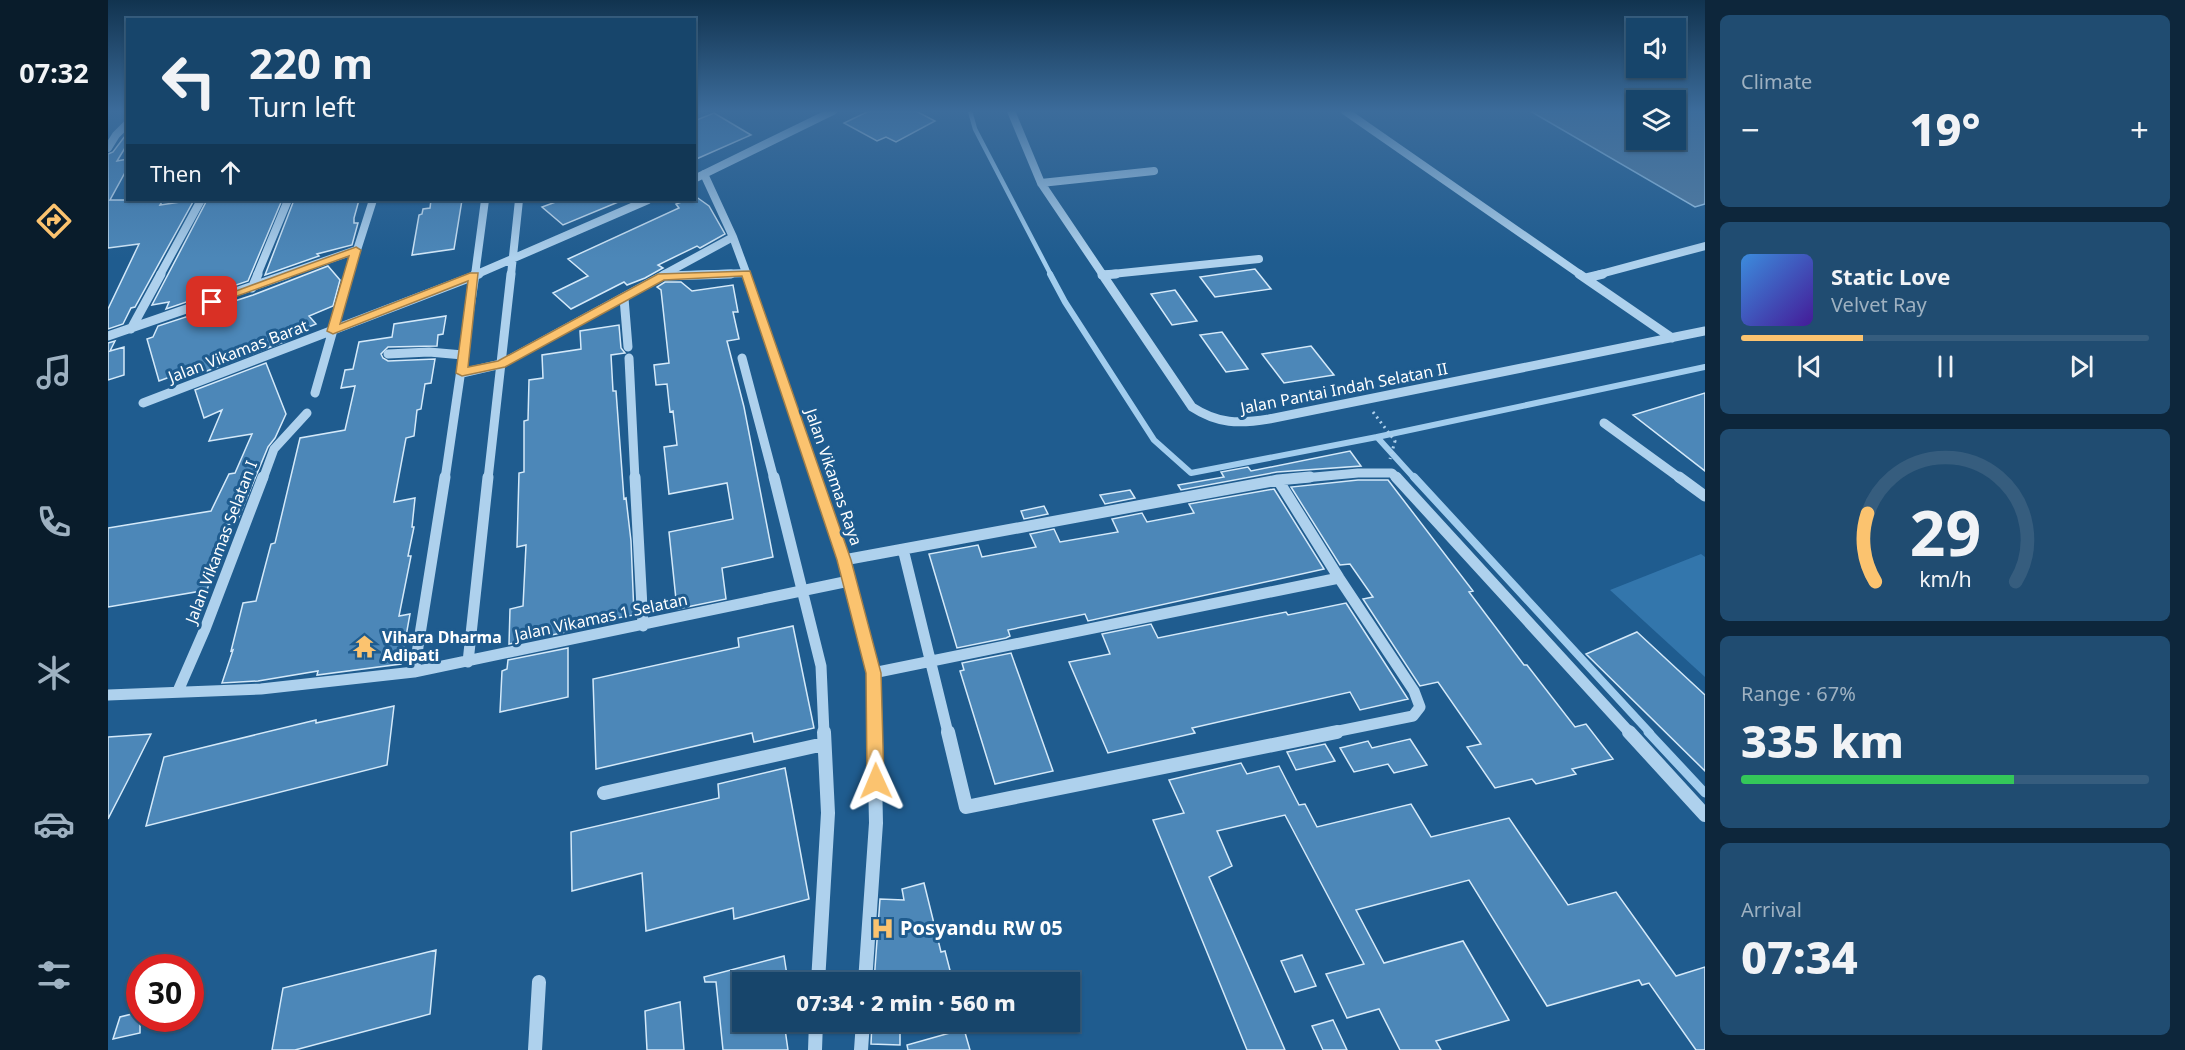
<!DOCTYPE html>
<html lang="en">
<head>
<meta charset="utf-8">
<style>
	body { margin:0; font-family:"Noto Sans",sans-serif; background:#204c71; color:#f1f3f6; height:100vh; display:flex; flex-direction:column; font-size:22px; white-space:nowrap }
	* { box-sizing:border-box; margin:0 }
	p { font-size:20px; color:#9eb1c1 }
	.icon { flex:none; width:33px; height:33px; fill:none; stroke:currentColor; stroke-width:2; stroke-linecap:round; stroke-linejoin:round }
	.map { position:relative; flex:1; overflow:hidden }
	.side { display:flex; flex-direction:column; gap:15px; padding:15px; background:#0d263b; width:480px }
	.side>* { flex:none }
	.banner { position:absolute; left:18px; top:18px; width:570px; height:183px; border-radius:0px; box-shadow:0 2px 4px #0004,0 0 0 2px #365d7e; background:#17456b; color:#f1f3f6; overflow:hidden }
	.buttons { position:absolute; left:1518px; top:18px; display:grid; gap:12px }
	.buttons a { display:grid; place-items:center; width:60px; height:60px; border-radius:0px; background:#17456b; box-shadow:0 2px 4px #0004,0 0 0 2px #365d7e; font-size:30px }
	.speed { position:absolute; left:18px; top:954px; display:flex; gap:12px; font-size:30px; font-weight:700; text-align:center }
	.speed>* { display:grid; place-content:center; width:78px; height:78px; border-radius:50%; background:#17456b; box-shadow:0 2px 4px #0004,0 0 0 2px #365d7e; line-height:1 }
	.speed .limit { border:9px solid #d22; background:#fff; color:#111 }
	.pin { position:absolute; display:grid; place-items:center; width:51px; height:51px; color:#fff; margin:-26px; border-radius:12px; box-shadow:0 3px 9px #0006 }
	.me { position:absolute; width:66px; margin:-33px; rotate:359deg; stroke-linejoin:round; filter:drop-shadow(0 0 4px #0008) }
	.turn { display:flex; align-items:center; gap:21px; height:126px; padding:0 24px; font-size:27px }
	.turn .icon { width:78px; height:78px; stroke-width:2.5 }
	.turn b { display:block; font-size:42px; line-height:51px }
	.then { display:flex; align-items:center; height:57px; padding:0 24px; background:#0003; gap:12px; font-size:22px }
	.big { font-size:45px; font-weight:800; line-height:1.1 }
	.side .tile { flex:1; display:flex; flex-direction:column; justify-content:center; gap:9px; min-width:0; padding:0 21px; border-radius:9px; background:#204c71 }
	.side .dial { align-items:center; gap:0 }
	.dial svg { height:156px; overflow:visible; fill:none; stroke:#365d7e; stroke-width:7; stroke-linecap:round; text-anchor:middle }
	.dial text { fill:#f1f3f6; stroke:none }
	.song { display:flex; align-items:center; gap:18px }
	.cover { width:72px; height:72px; border-radius:9px; background:linear-gradient(135deg,hsl(210 70% 55%),hsl(260 70% 35%)) }
	.played { height:6px; border-radius:3px; background:linear-gradient(90deg,#fbc36f 30%,#365d7e 30%) }
	.keys { display:flex; justify-content:space-around; direction:ltr }
	.heat { display:flex; justify-content:space-between; align-items:center; font-size:33px; direction:ltr }
	.charge { height:9px; border-radius:4px; background:linear-gradient(90deg,#34c759 67%,#365d7e 0) }
	.trip { position:absolute; left:624px; top:972px; width:348px; height:60px; border-radius:0px; background:#17456b; box-shadow:0 2px 4px #0004,0 0 0 2px #365d7e; font-weight:800; line-height:60px; text-align:center }
	main { display:flex; flex:1; min-height:0 }
	.tabs { display:flex; flex-direction:column; width:108px; justify-content:space-around; align-items:center; background:#091c2b; color:#9eb1c1 }
	.tabs .icon { width:42px; height:42px }
	.tabs .on { color:#fbc36f }
	.tabs b { font-size:27px; color:#f1f3f6 }
	.map>svg:first-child { display:block }
	.green { fill:#3376ac }
	.water { fill:#547da1; stroke:#a2cdee; stroke-width:1.5 }
	.lines { fill:none; stroke-linecap:round; stroke-linejoin:round }
	.stream-far3 { stroke:#a2cdee; stroke-width:4.5 }
	.stream-far2 { stroke:#a2cdee; stroke-width:6 }
	.stream-far1 { stroke:#a2cdee; stroke-width:8 }
	.stream { stroke:#a2cdee; stroke-width:9 }
	.building { fill:#4c87b8; stroke:#d4e9f9; stroke-width:1.5 }
	.path { stroke:#aed1ed; stroke-width:3; stroke-dasharray:2 4; stroke-linecap:butt }
	.minor-far3 { stroke:#aed1ed; stroke-width:8 }
	.minor-far2 { stroke:#aed1ed; stroke-width:9 }
	.minor-far1 { stroke:#aed1ed; stroke-width:11 }
	.minor { stroke:#aed1ed; stroke-width:14 }
	.route { fill:#fbc36f; stroke:#a37f48; stroke-width:1.5 }
	.labels { text-anchor:middle; stroke-width:6; stroke-linejoin:round; paint-order:stroke }
	.street-label { font-size:16px; fill:#fff; stroke:#1f5c8f }
	.poi-label { font-size:16px; font-weight:bold; fill:#fff; stroke:#1f5c8f; text-anchor:start }
	.near-poi-label { font-size:20px; font-weight:bold; fill:#fff; stroke:#1f5c8f; text-anchor:start }
</style>
</head>
<body>
<main>
<nav class="tabs">
<b>07:32</b>
<svg class="icon on" aria-label="directions" viewBox="0 0 24 24"><path d="M12 3l9 9-9 9-9-9zM9 14v-3h6M13 9l2 2-2 2"/></svg>
<svg class="icon" aria-label="music" viewBox="0 0 24 24"><path d="M9 18V5l10-2v13"/><circle cx="6" cy="18" r="3"/><circle cx="16" cy="16" r="3"/></svg>
<svg class="icon" aria-label="phone" viewBox="0 0 24 24"><path d="M5 4h4l2 5-3 2q2 4 5 5l2-3 5 2v4C11 20 4 13 5 4z"/></svg>
<svg class="icon" aria-label="climate" viewBox="0 0 24 24"><path d="M12 3v18M4 7l16 10M4 17L20 7"/></svg>
<svg class="icon" aria-label="car" viewBox="0 0 24 24"><path d="M5 17H2v-5l4-1 3-4h7l3 4 3 1v5h-3M9 17h6M6 11h13"/><circle cx="7" cy="17" r="2"/><circle cx="17" cy="17" r="2"/></svg>
<svg class="icon" aria-label="filters" viewBox="0 0 24 24"><path d="M4 7h16M4 17h16"/><circle cx="9" cy="7" r="2"/><circle cx="15" cy="17" r="2"/></svg>
</nav>
<div class="map">
<svg width="1597" height="1050" viewBox="0 0 1597 1050">
	<rect width="100%" height="100%" fill="#1f5c8f"/>
	<path class="green" d="M 1593,554 L 1597,557 L 1597,677 L 1502,590 Z"/>
	<path class="water" d="M 1422,111 L 1528,111 L 1528,140 L 1568,140 L 1568,111 L 1597,111 L 1597,204 L 1587,207 Z"/>
	<g class="lines">
		<path class="stream-far3" d="M 862,111 L 867,129 L 943,275"/>
		<path class="stream-far2" d="M 942,274 L 957,302 L 1046,440 L 1083,473 L 1269,437 L 1307,479
			M 1269,437 L 1597,367"/>
		<path class="stream-far1" d="M 1306,477 L 1542,733"/>
		<path class="stream" d="M 1540,732 L 1597,793"/>
	</g>
	<path class="building" d="M 761,111 L 808,111 L 827,121 L 788,142 L 778,137 L 769,141 L 736,123 Z
		M 606,113 L 643,135 L 586,160 L 586,121 Z
		M 20,132 L 20,143 L 9,161 L 20,159 L 20,167 L 2,200 L 55,200 L 52,205 L 86,200 L 27,307 L 23,308 L 15,324 L 0,329 L 0,309 L 31,244 L 0,248 L 0,154 L 5,152 Z
		M 587,196 L 601,206 L 617,234 L 592,248 L 589,246 L 550,265 L 555,268 L 537,278 L 519,285 L 516,282 L 463,309 L 445,293 L 480,276 L 460,259 L 571,208 L 568,204 L 579,200 L 586,200 Z
		M 99,200 L 174,200 L 140,281 L 58,309 L 61,302 L 44,305 Z
		M 186,200 L 251,200 L 246,218 L 246,223 L 250,223 L 244,245 L 209,254 L 211,256 L 157,275 Z
		M 323,200 L 354,200 L 346,249 L 304,255 L 311,215 L 314,214 L 315,209 L 322,208 Z
		M 453,200 L 515,200 L 455,225 L 434,207 Z
		M 220,266 L 232,280 L 225,306 L 201,316 L 208,324 L 176,337 L 178,341 L 83,377 L 81,370 L 51,381 L 39,339 L 45,337 L 50,326 L 145,295 Z
		M 1147,269 L 1163,289 L 1107,297 L 1092,277 Z
		M 557,282 L 573,282 L 584,291 L 625,285 L 630,312 L 625,312 L 631,339 L 619,341 L 636,407 L 665,557 L 614,568 L 618,599 L 569,609 L 561,532 L 625,519 L 619,483 L 561,494 L 556,447 L 569,445 L 565,411 L 562,412 L 559,384 L 548,385 L 546,365 L 561,363 L 553,290 L 549,287 Z
		M 1067,290 L 1089,321 L 1064,325 L 1043,294 Z
		M 338,316 L 335,334 L 330,335 L 329,346 L 280,347 L 273,354 L 275,358 L 280,361 L 327,359 L 323,383 L 317,384 L 313,409 L 309,410 L 306,436 L 298,438 L 286,502 L 307,498 L 304,527 L 306,527 L 300,556 L 303,556 L 291,616 L 302,614 L 293,664 L 209,675 L 210,671 L 150,681 L 114,683 L 125,650 L 123,651 L 135,603 L 148,601 L 163,544 L 167,543 L 192,438 L 237,430 L 247,386 L 233,388 L 237,370 L 245,369 L 251,342 L 284,337 L 286,324 Z
		M 511,325 L 513,348 L 517,353 L 503,355 L 505,391 L 508,391 L 516,499 L 518,498 L 523,541 L 526,615 L 476,624 L 477,628 L 401,644 L 402,609 L 415,606 L 418,545 L 409,547 L 411,473 L 416,472 L 416,421 L 420,420 L 421,380 L 435,378 L 434,355 L 473,349 L 472,331 Z
		M 1114,332 L 1140,369 L 1118,372 L 1092,335 Z
		M 7,341 L 2,351 L 16,347 L 16,375 L 0,380 L 0,343 Z
		M 1203,346 L 1226,375 L 1176,383 L 1154,354 Z
		M 158,363 L 178,414 L 167,438 L 160,447 L 128,524 L 120,525 L 99,590 L 0,607 L 0,528 L 103,511 L 121,474 L 127,473 L 144,434 L 101,441 L 114,410 L 96,418 L 87,390 Z
		M 1597,393 L 1597,471 L 1525,415 Z
		M 1242,451 L 1253,466 L 1169,472 L 1073,490 L 1070,485 L 1116,477 L 1113,472 L 1140,467 L 1143,471 Z
		M 1250,480 L 1280,480 L 1365,591 L 1361,592 L 1416,665 L 1419,665 L 1467,727 L 1478,724 L 1505,759 L 1464,769 L 1468,774 L 1428,784 L 1424,779 L 1387,788 L 1359,747 L 1373,744 L 1330,682 L 1312,686 L 1255,599 L 1265,597 L 1242,564 L 1232,565 L 1183,487 Z
		M 1166,489 L 1216,569 L 980,621 L 977,614 L 900,630 L 902,636 L 898,638 L 849,648 L 821,554 L 870,545 L 874,557 L 928,547 L 922,534 L 946,529 L 952,542 L 1010,532 L 1004,519 L 1034,513 L 1039,522 L 1086,513 L 1081,504 Z
		M 1022,490 L 1027,498 L 997,504 L 992,495 Z
		M 936,506 L 940,514 L 916,519 L 913,511 Z
		M 1238,603 L 1300,699 L 1252,710 L 1242,692 L 1084,728 L 1087,733 L 1000,753 L 961,662 L 1002,654 L 994,634 L 1043,624 L 1050,638 L 1178,612 L 1180,615 Z
		M 685,626 L 706,728 L 646,742 L 644,733 L 488,769 L 485,679 L 631,647 L 630,638 Z
		M 1529,632 L 1597,695 L 1597,771 L 1478,654 Z
		M 460,648 L 460,697 L 392,712 L 394,671 L 399,669 L 400,660 Z
		M 903,653 L 945,771 L 887,784 L 852,671 L 856,670 L 854,663 Z
		M 286,706 L 279,765 L 38,826 L 56,757 L 208,720 L 208,723 Z
		M 43,734 L 20,780 L 0,819 L 0,737 Z
		M 1302,739 L 1319,765 L 1286,773 L 1280,764 L 1246,772 L 1232,748 L 1260,741 L 1264,748 Z
		M 1217,744 L 1227,761 L 1188,770 L 1179,752 Z
		M 1133,763 L 1139,774 L 1171,766 L 1191,805 L 1197,804 L 1209,827 L 1303,804 L 1323,837 L 1401,818 L 1460,905 L 1508,892 L 1568,976 L 1597,967 L 1597,1050 L 1588,1050 L 1541,983 L 1534,985 L 1531,980 L 1439,1006 L 1361,880 L 1248,910 L 1276,963 L 1355,941 L 1401,1020 L 1328,1041 L 1333,1050 L 1292,1050 L 1271,1009 L 1239,1018 L 1218,974 L 1256,964 L 1177,815 L 1109,831 L 1124,866 L 1101,877 L 1177,1050 L 1139,1050 L 1045,820 L 1076,813 L 1061,780 Z
		M 677,768 L 701,899 L 626,919 L 625,908 L 538,931 L 534,873 L 464,891 L 463,832 L 611,798 L 610,784 Z
		M 816,883 L 833,952 L 837,951 L 845,982 L 766,982 L 772,899 L 796,900 L 794,889 Z
		M 328,950 L 322,1014 L 187,1050 L 164,1050 L 175,988 Z
		M 1194,955 L 1208,986 L 1187,992 L 1173,961 Z
		M 676,956 L 680,982 L 634,982 L 634,1022 L 676,1022 L 680,1050 L 615,1050 L 608,982 L 597,982 L 596,977 Z
		M 572,1002 L 576,1050 L 539,1050 L 537,1011 Z
		M 32,1012 L 32,1033 L 5,1039 L 12,1017 Z
		M 1225,1020 L 1239,1050 L 1215,1050 L 1204,1026 Z
		M 764,1022 L 792,1022 L 792,1045 L 763,1044 Z
		M 856,1029 L 862,1050 L 800,1050 L 799,1045 Z"/>
	<g class="lines">
		<path class="path" d="M 1265,412 L 1287,441 L 1282,459"/>
		<path class="minor-far3" d="M 903,111 L 933,183 L 995,275
			M 1237,111 L 1473,275
			M 0,148 L 8,135 L 20,123
			M 596,174 L 625,237 L 639,275
			M 586,179 L 725,111
			M 933,183 L 1046,171
			M 52,275 L 93,200
			M 149,275 L 180,200
			M 176,275 L 248,250
			M 241,275 L 265,200
			M 367,275 L 540,200
			M 367,275 L 377,200
			M 403,275 L 411,200
			M 555,275 L 625,237
			M 583,275 L 638,273
			M 994,275 L 1151,259
			M 1489,275 L 1597,246"/>
		<path class="minor-far2" d="M 638,274 L 708,479
			M 994,274 L 1084,407 C 1110,424 1131,424 1161,419 L 1597,331
			M 1471,274 L 1564,338
			M 994,275 L 1008,274
			M 558,276 L 623,274
			M 1478,278 L 1495,274
			M 144,288 L 150,274
			M 516,298 L 520,347
			M 23,329 L 53,274
			M 0,336 L 180,274
			M 280,354 L 321,352 L 355,355
			M 521,358 L 527,479
			M 634,358 L 666,479
			M 354,373 L 393,364 L 558,274
			M 207,393 L 241,274
			M 35,403 L 371,274
			M 1496,423 L 1573,479
			M 155,479 L 166,449 L 199,413
			M 337,479 L 367,274
			M 380,479 L 403,274
			M 1185,479 L 1250,473 L 1284,473 L 1289,479"/>
		<path class="minor-far1" d="M 527,477 L 535,626
			M 666,477 L 713,666 L 716,733
			M 708,477 L 736,560 L 765,673 L 766,733
			M 1288,477 L 1522,733
			M 1571,477 L 1597,496
			M 1170,480 L 1231,578 L 1306,691 L 1312,707 L 1305,716 L 1221,733
			M 795,549 L 840,733
			M 736,560 L 1170,480 L 1202,477
			M 360,662 L 380,477
			M 306,672 L 337,477
			M 765,673 L 1231,578
			M 70,691 L 97,629 L 155,477
			M 0,695 L 153,689 L 306,672 L 741,581"/>
		<path class="minor" d="M 840,732 L 858,807 L 1229,732
			M 1521,732 L 1597,815
			M 496,793 L 716,744
			M 710,982 L 720,813 L 716,732
			M 757,982 L 768,823 L 766,732
			M 427,1050 L 431,982
			M 707,1050 L 708,1022
			M 753,1050 L 755,1022"/>
	</g>
	<linearGradient id="sky" x2="0" y2="1"><stop stop-color="#11334f"/><stop offset="0.43" stop-color="#3c6c9b"/><stop offset="1" stop-color="#3c6c9b" stop-opacity="0"/></linearGradient>
	<rect width="1597" height="258" fill="url(#sky)"/>
	<path class="route" d="M 248,247 L 253,250 L 232,324 L 362,273 L 370,273 L 360,367 L 390,361 L 550,274 L 642,271 L 743,560 L 773,673 L 776,781 L 774,787 L 768,789 L 762,787 L 759,781 L 758,673 L 729,560 L 634,276 L 556,280 L 397,367 L 354,376 L 348,373 L 360,281 L 225,334 L 219,331 L 241,256 L 107,304 L 100,304 L 98,302 Z"/>
	<defs>
		<symbol id="temple-bare" viewBox="-9 -9 18 18"><path d="M0-6L5-2H3V0L6.5 2.5H4V6H1.5V3h-3V6H-4V2.5H-6.5L-3 0V-2H-5Z" fill="#fbc36f" stroke="#1f5c8f" stroke-width="2.5" paint-order="stroke"/></symbol>
		<symbol id="hospital-bare" viewBox="-9 -9 18 18"><path d="M-5-5h3v3.5h4V-5h3V5h-3V1.5h-4V5h-3Z" fill="#fbc36f" stroke="#1f5c8f" stroke-width="2.5" paint-order="stroke"/></symbol>
	</defs>
	<g fill-rule="evenodd">
		<use href="#temple-bare" x="240" y="630" width="33" height="33"/>
		<use href="#hospital-bare" x="758" y="912" width="33" height="33"/>
	</g>
	<g class="labels">
		<g class="street-label">
			<text transform="translate(130 351) rotate(-21)" y="6">Jalan Vikamas Barat</text>
			<text transform="translate(1236 388) rotate(-11)" y="6">Jalan Pantai Indah Selatan II</text>
			<text transform="translate(726 477) rotate(71)" y="6">Jalan Vikamas Raya</text>
			<text transform="translate(113 542) rotate(-69)" y="6">Jalan Vikamas Selatan I</text>
			<text transform="translate(493 617) rotate(-12)" y="6">Jalan Vikamas 1 Selatan</text>
		</g>
		<g class="poi-label">
			<text x="274" y="643">Vihara Dharma<tspan x="274" dy="18">Adipati</tspan></text>
		</g>
		<g class="near-poi-label">
			<text x="792" y="935">Posyandu RW 05</text>
		</g>
	</g>
</svg>
<div class="buttons">
<a><svg class="icon" aria-label="sound" viewBox="0 0 24 24"><path d="M4 9h4l5-4v14l-5-4H4zM17 9q2 3 0 6"/></svg></a>
<a><svg class="icon" aria-label="layers" viewBox="0 0 24 24"><path d="M12 4l9 5-9 5-9-5zM3 14l9 5 9-5"/></svg></a>
</div>
<div class="speed"><div class="limit">30</div></div>
<div class="pin" style="left:104px;top:302px;background:#d93025"><svg class="icon" aria-label="arrive" viewBox="0 0 24 24"><path d="M6 21V4h12l-3 4 3 4H6"/></svg></div>
<svg class="me" style="left:768px;top:781px" viewBox="-20 -20 40 40"><path d="M0-17L14 15 0 8-14 15z" fill="#fbc36f" stroke="#fff" stroke-width="4"/></svg>
<div class="trip">07:34 · 2 min · 560 m</div>
<div class="banner">
<div class="turn"><svg class="icon" aria-label="left" viewBox="0 0 24 24"><path d="M17 20v-9H6M10 6l-5 5 5 5"/></svg><div><b>220 m</b>Turn left</div></div>
<div class="then">Then<svg class="icon" aria-label="ahead" viewBox="0 0 24 24"><path d="M12 20V5M6 11l6-6 6 6"/></svg></div>
</div>
</div>
<section class="side">
<div class="tile"><p>Climate</p>
<div class="heat"><a>−</a><b class="big">19°</b><a>+</a></div>
</div>
<div class="tile">
<div class="song"><i class="cover"></i><div><b>Static Love</b><p>Velvet Ray</p></div></div>
<div class="played"></div>
<div class="keys"><svg class="icon" aria-label="previous" viewBox="0 0 24 24"><path d="M18 5L8 12l10 7zM5 5v14"/></svg><svg class="icon" aria-label="pause" viewBox="0 0 24 24"><path d="M8 5v14M16 5v14"/></svg><svg class="icon" aria-label="next" viewBox="0 0 24 24"><path d="M6 5l10 7-10 7zM19 5v14"/></svg></div>
</div>
<div class="tile dial"><svg viewBox="0 0 100 80">
<path d="M14 69A42 42 0 1 1 86 69"/>
<path d="M14 69A42 42 0 0 1 10 34" stroke="#fbc36f"/>
<text x="50" y="56" font-size="32" font-weight="700">29</text>
<text x="50" y="72" font-size="11">km/h</text>
</svg></div>
<div class="tile"><p>Range · 67%</p><b class="big">335 km</b><div class="charge"></div></div>
<div class="tile"><p>Arrival</p><b class="big">07:34</b></div>
</section>
</main>
</body>
</html>
